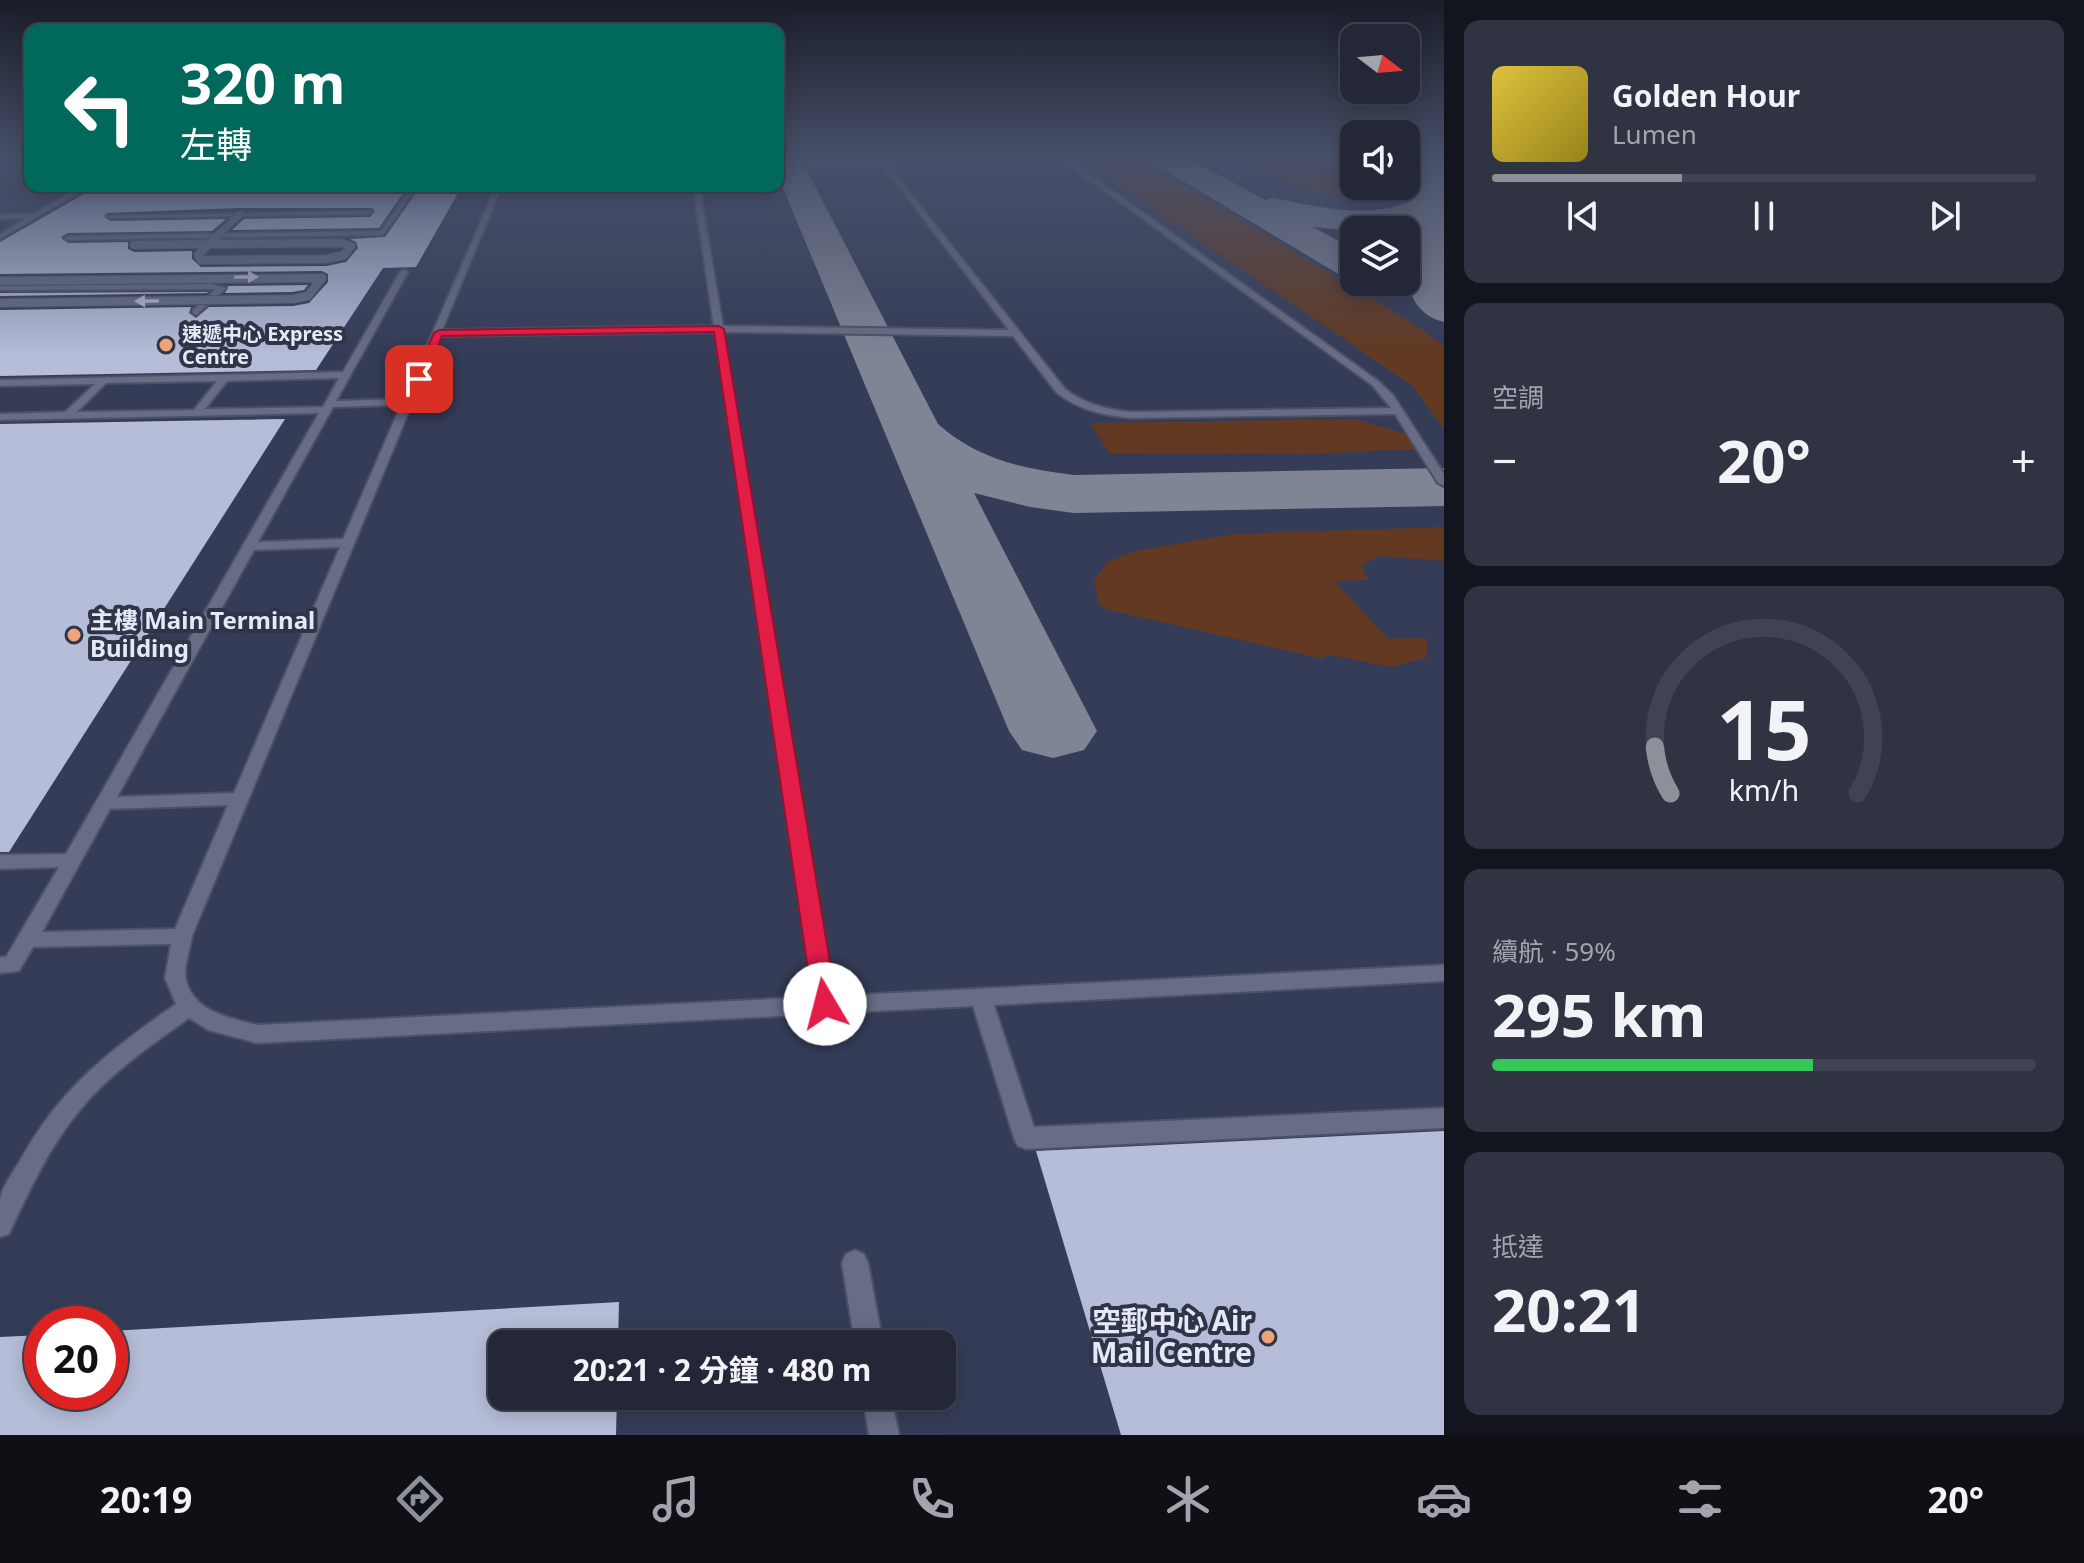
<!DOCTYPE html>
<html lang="zh-TW">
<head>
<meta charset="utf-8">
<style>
	body { margin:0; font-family:"Noto Sans","Noto Sans TC",sans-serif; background:#2f3342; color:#f1f3f6; height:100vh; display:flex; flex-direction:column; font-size:30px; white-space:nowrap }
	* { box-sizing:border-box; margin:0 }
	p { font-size:26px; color:#a3a5ad }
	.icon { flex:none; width:44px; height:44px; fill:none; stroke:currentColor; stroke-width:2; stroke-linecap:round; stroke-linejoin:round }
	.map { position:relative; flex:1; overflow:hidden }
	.side { display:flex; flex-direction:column; gap:20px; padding:20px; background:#13151e; width:640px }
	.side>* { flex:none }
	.top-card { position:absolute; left:24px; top:24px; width:760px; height:168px; border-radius:16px; box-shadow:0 4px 20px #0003,0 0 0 2px #404452; background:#00695c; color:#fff; overflow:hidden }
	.needle { width:52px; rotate:106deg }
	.buttons { position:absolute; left:1340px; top:24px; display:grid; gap:16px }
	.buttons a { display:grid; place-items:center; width:80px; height:80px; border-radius:16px; background:#232737; box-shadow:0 4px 20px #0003,0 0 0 2px #404452; font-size:40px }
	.speed { position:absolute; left:24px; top:1306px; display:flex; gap:16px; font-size:40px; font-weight:700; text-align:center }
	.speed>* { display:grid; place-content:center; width:104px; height:104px; border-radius:50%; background:#232737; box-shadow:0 4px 20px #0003,0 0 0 2px #404452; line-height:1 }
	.speed .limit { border:12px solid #d22; background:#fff; color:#111 }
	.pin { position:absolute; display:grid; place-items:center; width:68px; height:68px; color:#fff; margin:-34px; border-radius:16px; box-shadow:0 4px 12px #0006 }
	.me { position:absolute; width:88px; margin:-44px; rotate:352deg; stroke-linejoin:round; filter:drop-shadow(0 0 6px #0008) }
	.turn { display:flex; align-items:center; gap:28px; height:168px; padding:0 24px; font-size:36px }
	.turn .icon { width:104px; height:104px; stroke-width:2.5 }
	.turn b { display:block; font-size:56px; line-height:68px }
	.big { font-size:60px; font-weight:700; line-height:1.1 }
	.side .widget { flex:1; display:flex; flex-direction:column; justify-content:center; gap:12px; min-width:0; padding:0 28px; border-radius:16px; background:#2f3342 }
	.side .dial { align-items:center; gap:0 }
	.dial svg { height:208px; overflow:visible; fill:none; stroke:#404452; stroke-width:7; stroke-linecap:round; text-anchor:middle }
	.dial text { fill:#f1f3f6; stroke:none }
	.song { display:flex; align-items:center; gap:24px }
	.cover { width:96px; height:96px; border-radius:12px; background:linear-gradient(135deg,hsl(50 70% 55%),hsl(50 70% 35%)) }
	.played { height:8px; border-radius:4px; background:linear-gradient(90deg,#8c9099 35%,#404452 35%) }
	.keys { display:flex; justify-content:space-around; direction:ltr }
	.heat { display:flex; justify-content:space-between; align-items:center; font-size:44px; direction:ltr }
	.charge { height:12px; border-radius:6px; background:linear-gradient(90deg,#34c759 59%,#404452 0) }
	.trip { position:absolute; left:488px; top:1330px; width:468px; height:80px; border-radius:16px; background:#232737; box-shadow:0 4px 20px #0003,0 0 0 2px #404452; font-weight:700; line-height:80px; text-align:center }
	.tabs { display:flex; height:128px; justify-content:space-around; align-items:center; background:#0e1016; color:#a3a5ad }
	.tabs .icon { width:56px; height:56px }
	.tabs .on { color:#8c9099 }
	.tabs b { font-size:36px; color:#f1f3f6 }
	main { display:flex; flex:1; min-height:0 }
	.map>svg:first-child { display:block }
	.built { fill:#353c57; fill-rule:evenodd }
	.green { fill:#633921 }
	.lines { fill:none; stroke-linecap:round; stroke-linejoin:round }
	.taxiway { fill:#808596; fill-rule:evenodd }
	.building { fill:#b6bdd8 }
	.service-casing { stroke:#4d5163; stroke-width:4 }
	.service { fill:#666d85; fill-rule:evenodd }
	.service-bridge-far1-casing { stroke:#4d5163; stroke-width:8; stroke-linecap:butt }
	.service-bridge-casing { stroke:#4d5163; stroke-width:10; stroke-linecap:butt }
	.service-bridge-far1 { stroke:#666d85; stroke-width:6 }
	.service-bridge { stroke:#666d85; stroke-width:8 }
	.oneway { fill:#b9becf }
	.route { fill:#e11d48; stroke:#92132f; stroke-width:2 }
	.poi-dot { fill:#efa378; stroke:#2f3449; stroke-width:3 }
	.labels { text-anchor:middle; stroke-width:8; stroke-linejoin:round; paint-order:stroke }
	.far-poi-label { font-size:20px; font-weight:bold; fill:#e5e9f7; stroke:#2f3449; text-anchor:start }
	.poi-label { font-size:24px; font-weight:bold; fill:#e5e9f7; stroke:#2f3449; text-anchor:start }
	.near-poi-label { font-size:28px; font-weight:bold; fill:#e5e9f7; stroke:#2f3449; text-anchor:end }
</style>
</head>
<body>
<main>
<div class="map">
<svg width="1444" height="1435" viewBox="0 0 1444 1435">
	<rect width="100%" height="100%" fill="#2f3449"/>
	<path class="built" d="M 0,155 L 30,155 L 30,186 L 778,186 L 778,155 L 1354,155 L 1354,186 L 1406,186 L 1406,155 L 1444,155 L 1444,1435 L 0,1435 ZM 1354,230 L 1406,230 L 1406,282 L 1354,282 ZM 42,1324 L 110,1324 L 110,1392 L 42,1392 ZM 502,1344 L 942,1344 L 942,1396 L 502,1396 Z"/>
	<path class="green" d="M 1075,155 L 1133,155 L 1414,324 L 1444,346 L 1444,430 L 1414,387 Z
		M 1220,155 L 1354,155 L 1354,183 L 1340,195 L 1324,195 Z
		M 1355,419 L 1406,434 L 1416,449 L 1305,454 L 1109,453 L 1090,423 Z
		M 1444,527 L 1444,561 L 1378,556 L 1361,566 L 1368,580 L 1334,581 L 1388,639 L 1425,638 L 1428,648 L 1425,658 L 1391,667 L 1325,654 L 1324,659 L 1109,610 L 1099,605 L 1094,581 L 1107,562 L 1136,551 L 1234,534 Z"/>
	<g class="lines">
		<path class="taxiway" d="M 778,155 L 799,155 L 938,424 C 977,459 1023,469 1074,475 L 1444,468 L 1444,506 L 1074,513 L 1030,507 L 974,493 L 1097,731 L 1084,750 L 1053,758 L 1022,750 L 1009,731 L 778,176 Z
			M 1146,155 L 1183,155 L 1265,200 L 1273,198 C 1314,206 1371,220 1410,201 L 1418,179 L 1412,158 L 1414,155 L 1440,155 L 1444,163 L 1444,322 C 1400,311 1405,263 1406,226 L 1354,231 L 1313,227 L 1354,249 L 1354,278 L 1340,275 L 1150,161 Z"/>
	</g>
	<path class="building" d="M 98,186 L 408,186 L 379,228 L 232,230 L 244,219 L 370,217 L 375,211 L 372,208 L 239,208 L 107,213 L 104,216 L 110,221 L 226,219 L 212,231 L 68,233 L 61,237 L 68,243 L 128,242 L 128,249 L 134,252 L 192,251 L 192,259 L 201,267 L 326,266 L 346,262 L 358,248 L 356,242 L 350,239 L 385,237 L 421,186 L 462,186 L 416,267 L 383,268 L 316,370 L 0,376 L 0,310 L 191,307 L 189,313 L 196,318 L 209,307 L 293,306 L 309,303 L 328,282 L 328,274 L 322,271 L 0,274 L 0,242 Z
		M 308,285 L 304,290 L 292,292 L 225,293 L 228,286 Z
		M 208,292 L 207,293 L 0,296 L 0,293 Z
		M 285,419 L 9,852 L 0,852 L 0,424 Z
		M 1444,1131 L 1444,1435 L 1121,1435 L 1036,1151 Z
		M 619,1302 L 618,1344 L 502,1344 L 502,1396 L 617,1396 L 616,1435 L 0,1435 L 0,1337 L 42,1335 L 42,1392 L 110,1392 L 110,1331 Z"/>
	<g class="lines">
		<defs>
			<path id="service" d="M 874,155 L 880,155 L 885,162 L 1063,160 L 1056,155 L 1063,155 L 1378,381 L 1393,395 L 1444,474 L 1444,486 L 1438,483 L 1395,414 L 1130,418 C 1103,415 1079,410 1057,393 L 1013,336 L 723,332 L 834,996 L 1444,965 L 1444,981 L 994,1005 L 1034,1127 L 1444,1108 L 1444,1128 L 1026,1149 L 1018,1146 L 1014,1138 L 973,1006 L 257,1043 L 208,1030 L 189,1018 C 150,1046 110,1073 80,1110 C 49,1147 29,1191 9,1234 L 0,1237 C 0,1225 0,1211 0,1200 C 2,1187 13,1172 20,1161 C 59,1089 110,1050 176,1004 L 165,978 L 171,944 L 33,947 L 19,971 L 0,973 L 0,957 L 6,957 L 59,867 L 0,869 L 0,855 L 66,854 L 319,413 L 0,420 L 0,414 L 65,412 L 95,384 L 0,386 L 0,380 L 343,372 L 400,272 L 404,270 L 408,272 L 336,401 L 404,399 L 496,186 L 502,186 L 442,330 L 714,326 L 693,186 L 699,186 L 723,326 L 1009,330 L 882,165 L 778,166 L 778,162 L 879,162 ZM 1067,164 L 1372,385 L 1391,408 L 1130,412 C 1105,409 1084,404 1065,389 L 888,165 ZM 715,332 L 813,997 L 257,1025 C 229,1018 194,1012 186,980 C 183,968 190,949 192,936 L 440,336 ZM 339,378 L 323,407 L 205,409 L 227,381 ZM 217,381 L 194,410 L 77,412 L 106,383 ZM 401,405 L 343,539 L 258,542 L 333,407 ZM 340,547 L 234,793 L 117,797 L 254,550 ZM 228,805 L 175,929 L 42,932 L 110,809 Z
				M 82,186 L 89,186 L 0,239 L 0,234 L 27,218 L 0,219 L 0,215 L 34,214 Z
				M 412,186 L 418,186 L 383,235 L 68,240 L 64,238 L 68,236 L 381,231 Z
				M 372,211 L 370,214 L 110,218 L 107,216 Z
				M 207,283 L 226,288 L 196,315 L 192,312 L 193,310 L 216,289 L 0,290 L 0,286 Z
				M 855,1250 L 864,1254 L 868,1263 L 883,1344 L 855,1344 L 842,1263 L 846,1254 Z
				M 863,1396 L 891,1396 L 899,1435 L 869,1435 Z"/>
		</defs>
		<use href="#service" class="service-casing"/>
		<use href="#service" class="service"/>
		<defs>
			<path id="service-bridge-far1" d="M 217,236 L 240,214"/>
			<path id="service-bridge" d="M 341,243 L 351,246 L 344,255 L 326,259 L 201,260 L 198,255 L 209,244 Z
				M 209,244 L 219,234
				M 134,245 L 209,244
				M 0,281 L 322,278 L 308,296 L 293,299 L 0,303"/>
		</defs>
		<use href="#service-bridge-far1" class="service-bridge-far1-casing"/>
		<use href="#service-bridge" class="service-bridge-casing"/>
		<use href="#service-bridge-far1" class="service-bridge-far1"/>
		<use href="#service-bridge" class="service-bridge"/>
	</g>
	<defs><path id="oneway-solid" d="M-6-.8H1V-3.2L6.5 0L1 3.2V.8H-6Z" transform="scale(2)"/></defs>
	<g class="oneway">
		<use href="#oneway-solid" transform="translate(246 277) rotate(-1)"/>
		<use href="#oneway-solid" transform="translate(147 301) rotate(179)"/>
	</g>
	<linearGradient id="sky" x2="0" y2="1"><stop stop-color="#1a1d28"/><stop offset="0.44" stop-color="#47506a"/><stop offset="1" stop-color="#47506a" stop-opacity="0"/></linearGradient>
	<rect width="1444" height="356" fill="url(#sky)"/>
	<path class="route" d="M 719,326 L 724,329 L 837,1004 L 834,1011 L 825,1014 L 816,1011 L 813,1004 L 714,332 L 442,336 L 425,379 L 419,383 L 413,379 L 434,333 L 439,330 Z"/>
	<g class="poi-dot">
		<circle cx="166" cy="345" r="8"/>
		<circle cx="74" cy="635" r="8"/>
		<circle cx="1268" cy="1337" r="8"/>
	</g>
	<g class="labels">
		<g class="far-poi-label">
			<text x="182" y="341">速遞中心 Express<tspan x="182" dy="23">Centre</tspan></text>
		</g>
		<g class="poi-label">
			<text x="90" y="629">主樓 Main Terminal<tspan x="90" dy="28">Building</tspan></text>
		</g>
		<g class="near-poi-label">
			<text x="1252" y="1331">空郵中心 Air<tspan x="1252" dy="32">Mail Centre</tspan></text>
		</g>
	</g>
</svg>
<div class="buttons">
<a><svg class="needle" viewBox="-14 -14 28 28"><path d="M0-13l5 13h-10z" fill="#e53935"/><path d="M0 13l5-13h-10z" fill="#a3a5ad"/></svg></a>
<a><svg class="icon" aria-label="sound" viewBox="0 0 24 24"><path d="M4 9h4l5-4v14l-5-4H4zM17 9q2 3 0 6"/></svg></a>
<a><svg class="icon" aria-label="layers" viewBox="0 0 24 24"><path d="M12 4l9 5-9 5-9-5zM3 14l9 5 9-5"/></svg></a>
</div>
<div class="speed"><div class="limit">20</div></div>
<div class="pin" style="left:419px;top:379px;background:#d93025"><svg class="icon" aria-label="arrive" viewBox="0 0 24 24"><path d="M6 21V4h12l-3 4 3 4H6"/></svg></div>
<svg class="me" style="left:825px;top:1004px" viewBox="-20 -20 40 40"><circle r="19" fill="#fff"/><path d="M0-13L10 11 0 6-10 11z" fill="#e11d48"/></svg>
<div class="trip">20:21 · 2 分鐘 · 480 m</div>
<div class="top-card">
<div class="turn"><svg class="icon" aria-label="left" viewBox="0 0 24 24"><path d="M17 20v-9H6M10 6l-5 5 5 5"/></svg><div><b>320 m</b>左轉</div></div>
</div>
</div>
<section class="side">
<div class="widget">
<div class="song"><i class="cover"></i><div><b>Golden Hour</b><p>Lumen</p></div></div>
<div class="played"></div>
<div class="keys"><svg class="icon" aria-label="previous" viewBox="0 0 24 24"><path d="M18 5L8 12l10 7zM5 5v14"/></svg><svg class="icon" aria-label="pause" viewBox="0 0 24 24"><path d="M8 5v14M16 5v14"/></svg><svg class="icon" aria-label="next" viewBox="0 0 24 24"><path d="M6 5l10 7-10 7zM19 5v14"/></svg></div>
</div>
<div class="widget"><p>空調</p>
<div class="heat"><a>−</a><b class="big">20°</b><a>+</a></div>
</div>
<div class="widget dial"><svg viewBox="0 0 100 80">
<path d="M14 69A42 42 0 1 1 86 69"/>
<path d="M14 69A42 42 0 0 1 8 51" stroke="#8c9099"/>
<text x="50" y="56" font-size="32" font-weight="700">15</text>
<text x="50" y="72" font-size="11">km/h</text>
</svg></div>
<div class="widget"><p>續航 · 59%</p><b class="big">295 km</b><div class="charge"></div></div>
<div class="widget"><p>抵達</p><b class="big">20:21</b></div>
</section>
</main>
<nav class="tabs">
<b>20:19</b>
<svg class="icon on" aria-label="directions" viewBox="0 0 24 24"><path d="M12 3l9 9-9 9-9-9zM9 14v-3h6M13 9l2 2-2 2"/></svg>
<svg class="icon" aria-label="music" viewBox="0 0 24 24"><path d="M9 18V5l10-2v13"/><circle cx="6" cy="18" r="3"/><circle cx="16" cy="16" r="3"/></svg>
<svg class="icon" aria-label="phone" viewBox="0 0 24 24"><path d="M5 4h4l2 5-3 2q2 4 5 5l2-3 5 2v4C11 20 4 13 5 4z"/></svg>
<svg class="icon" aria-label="climate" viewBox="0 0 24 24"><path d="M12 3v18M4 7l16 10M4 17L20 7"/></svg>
<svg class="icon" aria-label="car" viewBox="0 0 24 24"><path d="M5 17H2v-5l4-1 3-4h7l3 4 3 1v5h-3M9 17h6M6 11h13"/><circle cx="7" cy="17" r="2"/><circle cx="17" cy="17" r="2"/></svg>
<svg class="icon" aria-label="filters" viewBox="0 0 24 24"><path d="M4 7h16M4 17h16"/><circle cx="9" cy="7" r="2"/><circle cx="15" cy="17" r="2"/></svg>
<b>20°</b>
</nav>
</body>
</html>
